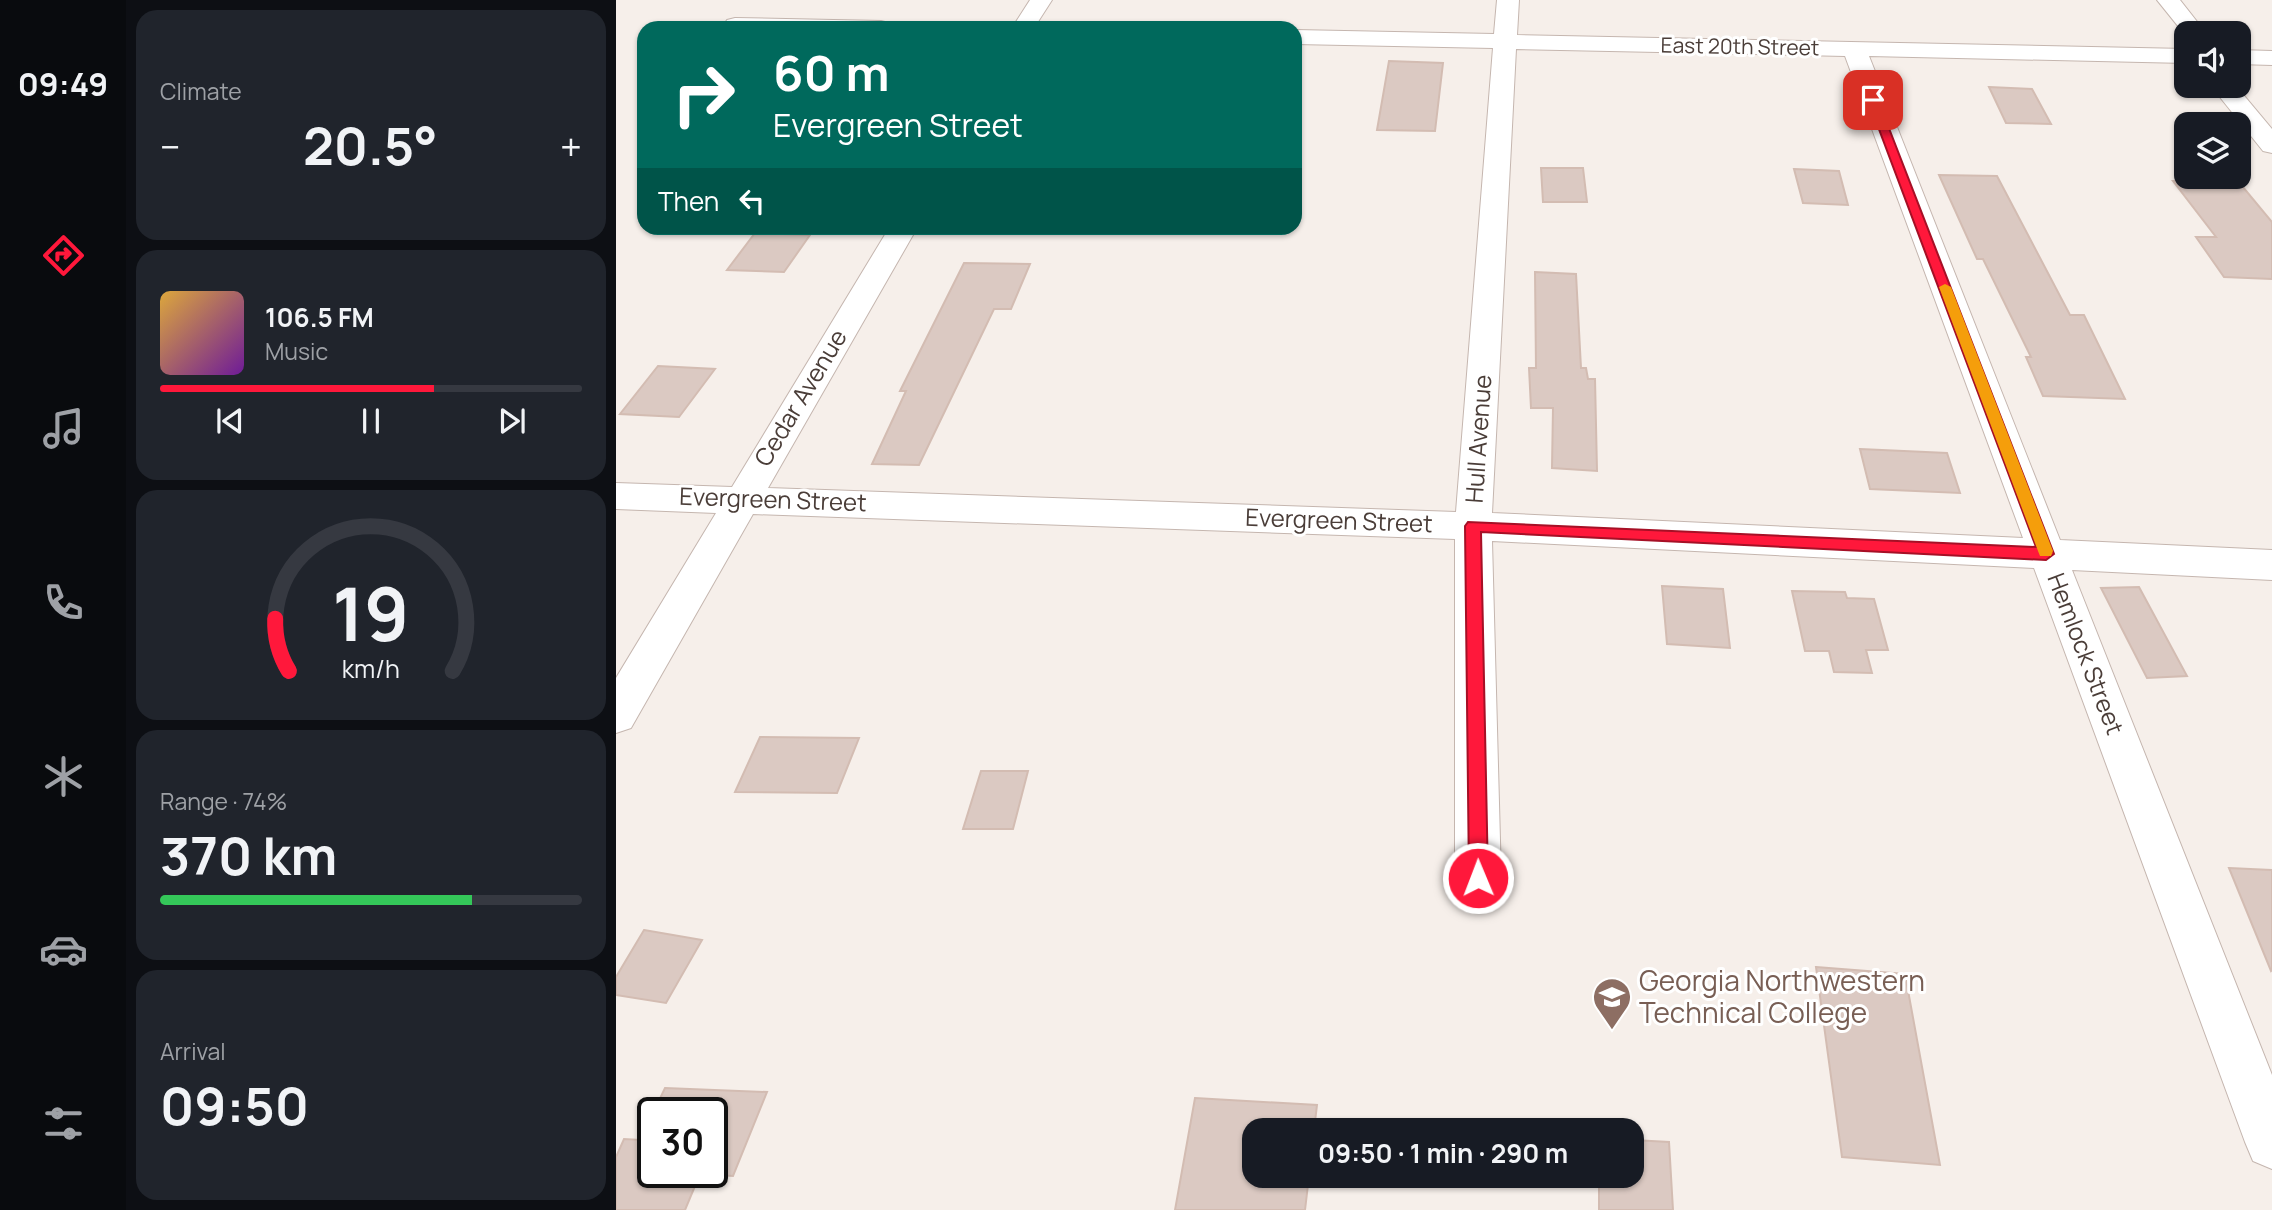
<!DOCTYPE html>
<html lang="en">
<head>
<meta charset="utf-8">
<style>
	body { margin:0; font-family:Manrope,sans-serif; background:#20242c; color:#f1f3f6; height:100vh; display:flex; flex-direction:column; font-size:26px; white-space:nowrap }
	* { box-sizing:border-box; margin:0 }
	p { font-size:23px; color:#9ea1a6 }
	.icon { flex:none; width:38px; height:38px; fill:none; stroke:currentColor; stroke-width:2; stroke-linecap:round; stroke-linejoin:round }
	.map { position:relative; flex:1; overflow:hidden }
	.side { display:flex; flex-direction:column; gap:10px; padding:10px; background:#0d0f14; width:490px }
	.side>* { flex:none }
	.top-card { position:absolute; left:21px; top:21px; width:665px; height:214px; border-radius:21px; box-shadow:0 2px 5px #0004; background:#00695c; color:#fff; overflow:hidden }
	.fabs { position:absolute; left:1558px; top:21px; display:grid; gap:14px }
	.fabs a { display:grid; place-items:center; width:77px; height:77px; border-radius:14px; background:#171b24; box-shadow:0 2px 5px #0004; font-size:35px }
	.speed { position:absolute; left:21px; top:1097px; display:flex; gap:14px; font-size:35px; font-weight:700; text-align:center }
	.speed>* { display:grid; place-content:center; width:91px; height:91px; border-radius:50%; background:#171b24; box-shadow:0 2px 5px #0004; line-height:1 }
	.speed .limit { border:4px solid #111; border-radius:10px; background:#fff; color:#111 }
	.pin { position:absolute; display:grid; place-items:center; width:60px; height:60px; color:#fff; margin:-30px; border-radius:14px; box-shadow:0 4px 10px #0006 }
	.me { position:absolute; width:77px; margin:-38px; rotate:359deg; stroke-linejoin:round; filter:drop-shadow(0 0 5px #0008) }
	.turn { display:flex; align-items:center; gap:24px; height:147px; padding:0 21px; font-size:32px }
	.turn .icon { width:91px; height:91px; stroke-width:2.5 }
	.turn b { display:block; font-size:49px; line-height:60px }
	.then { display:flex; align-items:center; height:66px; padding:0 21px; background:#0003; gap:14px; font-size:26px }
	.big { font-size:52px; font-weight:700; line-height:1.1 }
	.side .tile { flex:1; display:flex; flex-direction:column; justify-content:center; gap:10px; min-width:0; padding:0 24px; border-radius:21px; background:#20242c }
	.side .dial { align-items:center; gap:0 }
	.dial svg { height:182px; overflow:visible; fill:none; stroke:#363941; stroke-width:7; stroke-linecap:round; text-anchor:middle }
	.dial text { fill:#f1f3f6; stroke:none }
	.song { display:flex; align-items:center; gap:21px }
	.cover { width:84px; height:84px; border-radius:10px; background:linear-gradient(135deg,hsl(40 70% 55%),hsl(280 70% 35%)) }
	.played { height:7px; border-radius:4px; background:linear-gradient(90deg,#ff183b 65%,#363941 65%) }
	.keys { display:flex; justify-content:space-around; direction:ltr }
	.heat { display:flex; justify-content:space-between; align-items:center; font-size:38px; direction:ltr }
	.charge { height:10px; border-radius:5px; background:linear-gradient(90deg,#34c759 74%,#363941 0) }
	.trip { position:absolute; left:626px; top:1118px; width:402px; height:70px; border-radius:21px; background:#171b24; box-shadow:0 2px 5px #0004; font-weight:700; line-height:70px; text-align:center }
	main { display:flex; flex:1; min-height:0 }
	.menu { display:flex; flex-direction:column; width:126px; justify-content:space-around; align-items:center; background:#090b0e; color:#9ea1a6 }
	.menu .icon { width:49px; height:49px }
	.menu .current { color:#ff183b }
	.menu b { font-size:32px; color:#f1f3f6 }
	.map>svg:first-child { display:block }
	.building { fill:#dbc9c2; stroke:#d3bcb2; stroke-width:2 }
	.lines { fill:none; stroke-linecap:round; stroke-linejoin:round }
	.minor-casing { stroke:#c5b6af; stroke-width:2 }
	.minor { fill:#fff; fill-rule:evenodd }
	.route { fill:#ff183b; stroke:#a61026; stroke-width:2 }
	.slow { fill:#f59e0b }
	.labels { text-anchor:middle; stroke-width:6; stroke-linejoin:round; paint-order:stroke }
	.far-street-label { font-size:21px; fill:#4a3d38; stroke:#fff }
	.street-label { font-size:24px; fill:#4a3d38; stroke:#fff }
	.near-education-label { font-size:28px; fill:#785e54; stroke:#fff; text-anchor:start }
</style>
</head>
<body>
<main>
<nav class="menu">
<b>09:49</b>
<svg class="icon current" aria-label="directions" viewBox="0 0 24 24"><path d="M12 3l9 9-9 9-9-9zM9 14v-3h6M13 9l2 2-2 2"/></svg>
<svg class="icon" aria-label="music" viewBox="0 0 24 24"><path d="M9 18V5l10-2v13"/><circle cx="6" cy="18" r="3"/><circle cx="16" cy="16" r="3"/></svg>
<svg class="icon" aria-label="phone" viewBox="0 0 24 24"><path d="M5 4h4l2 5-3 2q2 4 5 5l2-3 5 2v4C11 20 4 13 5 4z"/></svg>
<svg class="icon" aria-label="climate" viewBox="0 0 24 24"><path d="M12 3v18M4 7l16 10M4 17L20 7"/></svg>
<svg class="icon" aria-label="car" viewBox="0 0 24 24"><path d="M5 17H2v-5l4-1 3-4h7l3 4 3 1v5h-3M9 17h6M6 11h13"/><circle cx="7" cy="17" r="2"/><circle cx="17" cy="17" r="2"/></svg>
<svg class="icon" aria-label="filters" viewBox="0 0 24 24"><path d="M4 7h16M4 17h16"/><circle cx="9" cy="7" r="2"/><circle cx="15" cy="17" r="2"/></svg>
</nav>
<section class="side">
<div class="tile"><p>Climate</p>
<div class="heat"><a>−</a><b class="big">20.5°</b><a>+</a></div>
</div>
<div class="tile">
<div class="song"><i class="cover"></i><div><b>106.5 FM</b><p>Music</p></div></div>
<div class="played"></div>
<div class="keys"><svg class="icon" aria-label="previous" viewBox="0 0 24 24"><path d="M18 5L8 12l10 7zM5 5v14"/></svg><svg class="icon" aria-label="pause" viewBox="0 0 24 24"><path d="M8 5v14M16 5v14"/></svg><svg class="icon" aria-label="next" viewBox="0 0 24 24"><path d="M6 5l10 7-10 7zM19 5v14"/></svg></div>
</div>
<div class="tile dial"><svg viewBox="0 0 100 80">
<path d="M14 69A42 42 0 1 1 86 69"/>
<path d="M14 69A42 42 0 0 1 8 46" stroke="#ff183b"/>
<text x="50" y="56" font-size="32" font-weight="700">19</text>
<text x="50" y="72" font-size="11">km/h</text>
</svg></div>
<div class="tile"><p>Range · 74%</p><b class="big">370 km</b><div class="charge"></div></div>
<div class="tile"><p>Arrival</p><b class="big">09:50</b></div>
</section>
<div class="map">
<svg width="1656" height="1210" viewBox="0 0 1656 1210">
	<rect width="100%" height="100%" fill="#f6efea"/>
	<path class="building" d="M 773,61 L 827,63 L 819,131 L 761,130 Z
		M 1373,87 L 1416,89 L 1435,124 L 1390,123 Z
		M 925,168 L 967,168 L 971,202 L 927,202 Z
		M 1178,169 L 1223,171 L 1232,205 L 1187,203 Z
		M 1323,175 L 1381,176 L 1454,315 L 1468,315 L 1509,399 L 1427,396 L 1410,357 L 1415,357 L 1367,259 L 1361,259 Z
		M 1557,181 L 1622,181 L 1656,222 L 1656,279 L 1608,277 L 1580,237 L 1600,237 Z
		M 139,233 L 194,235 L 168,272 L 111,270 Z
		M 348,263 L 414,264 L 395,309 L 378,309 L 303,465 L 256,464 L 290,391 L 284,391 Z
		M 919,272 L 960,274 L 965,368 L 970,368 L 972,379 L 979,379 L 981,471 L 936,468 L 937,408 L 915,408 L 913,368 L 920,368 Z
		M 42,366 L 99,369 L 63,417 L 4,414 Z
		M 1244,449 L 1331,453 L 1344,493 L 1254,489 Z
		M 1046,586 L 1107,589 L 1114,648 L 1051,644 Z
		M 1523,587 L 1571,676 L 1531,678 L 1485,588 Z
		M 1176,591 L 1229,592 L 1231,598 L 1258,599 L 1272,650 L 1250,650 L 1256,673 L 1218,672 L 1213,651 L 1189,651 Z
		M 144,737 L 243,738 L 221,793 L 119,792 Z
		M 365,771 L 412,771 L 397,829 L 347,829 Z
		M 1613,868 L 1656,870 L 1656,970 L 1655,971 Z
		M 28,930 L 86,940 L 50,1003 L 0,995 L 0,977 Z
		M 1200,967 L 1289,974 L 1324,1165 L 1226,1157 Z
		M 49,1088 L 151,1092 L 117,1176 L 84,1174 L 69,1210 L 0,1210 L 0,1157 L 8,1139 L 25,1140 L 37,1114 L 37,1172 L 96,1172 L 96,1113 L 37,1113 Z
		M 579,1098 L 701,1105 L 698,1130 L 639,1130 L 639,1176 L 693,1176 L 689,1210 L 559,1210 Z
		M 1017,1140 L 1053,1142 L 1057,1210 L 983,1210 L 983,1176 L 1017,1176 Z"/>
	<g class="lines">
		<defs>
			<path id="minor" d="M 414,0 L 436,0 L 418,28 L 396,28 Z
				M 881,0 L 903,0 L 901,35 L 1570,49 L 1570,63 L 1253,56 L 1444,540 L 1656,550 L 1656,580 L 1456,570 L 1656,1075 L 1656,1169 L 1637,1161 L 1629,1142 L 1418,568 L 876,541 L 885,878 L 878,894 L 862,900 L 846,894 L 839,878 L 839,539 L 137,514 L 15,728 L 0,733 L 0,678 L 100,513 L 0,509 L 0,483 L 116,487 L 273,228 L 301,228 L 152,488 L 840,512 L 877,48 L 679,44 L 679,30 L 878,34 ZM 900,49 L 1229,56 L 1407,538 L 876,513 Z
				M 1541,0 L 1564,0 L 1590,33 L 1570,33 L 1570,36 Z
				M 119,18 L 265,21 L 273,23 L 276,28 L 110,28 L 108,25 L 111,20 Z
				M 1622,50 L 1656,51 L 1656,65 L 1622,64 Z
				M 1595,86 L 1620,86 L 1656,129 L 1656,153 L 1647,151 Z"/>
		</defs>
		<use href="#minor" class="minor-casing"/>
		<use href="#minor" class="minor"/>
	</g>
	<path class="route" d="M 1253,97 L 1262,100 L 1438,554 L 1430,560 L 865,532 L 872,878 L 869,884 L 862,887 L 855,884 L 853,878 L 849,526 L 852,522 L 1420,547 L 1252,100 Z"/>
	<path class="slow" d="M 1329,284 L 1335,287 L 1437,551 L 1435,556 L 1424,556 L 1422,551 L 1323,287 Z"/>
	<defs>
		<symbol id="university-pin" viewBox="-11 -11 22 30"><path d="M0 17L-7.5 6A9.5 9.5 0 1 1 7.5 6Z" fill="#8d6e63" stroke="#fff"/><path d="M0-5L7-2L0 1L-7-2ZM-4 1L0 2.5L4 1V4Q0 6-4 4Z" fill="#fff"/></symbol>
	</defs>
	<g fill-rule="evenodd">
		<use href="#university-pin" x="974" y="975" width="44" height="60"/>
	</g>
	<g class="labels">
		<g class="far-street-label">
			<text transform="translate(1124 47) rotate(1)" y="7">East 20th Street</text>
		</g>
		<g class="street-label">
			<text transform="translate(185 398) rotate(-59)" y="8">Cedar Avenue</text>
			<text transform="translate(863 439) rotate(-86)" y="8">Hull Avenue</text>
			<text transform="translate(157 500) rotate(2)" y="8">Evergreen Street</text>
			<text transform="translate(723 521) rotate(2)" y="8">Evergreen Street</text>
			<text transform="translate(1469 654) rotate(69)" y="8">Hemlock Street</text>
		</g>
		<g class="near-education-label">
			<text x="1023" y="991">Georgia Northwestern<tspan x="1023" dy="32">Technical College</tspan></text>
		</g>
	</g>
</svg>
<div class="fabs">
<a><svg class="icon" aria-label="sound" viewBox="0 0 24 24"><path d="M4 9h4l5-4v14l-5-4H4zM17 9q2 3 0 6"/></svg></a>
<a><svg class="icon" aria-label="layers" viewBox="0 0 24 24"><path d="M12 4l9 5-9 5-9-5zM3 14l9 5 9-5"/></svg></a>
</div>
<div class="speed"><div class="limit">30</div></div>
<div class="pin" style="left:1257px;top:100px;background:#d93025"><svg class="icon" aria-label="arrive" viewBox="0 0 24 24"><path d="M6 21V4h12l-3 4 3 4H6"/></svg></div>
<svg class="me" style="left:862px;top:878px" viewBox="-20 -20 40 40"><circle r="17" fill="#ff183b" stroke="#fff" stroke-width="3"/><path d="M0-11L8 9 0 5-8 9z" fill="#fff"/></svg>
<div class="trip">09:50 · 1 min · 290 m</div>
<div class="top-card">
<div class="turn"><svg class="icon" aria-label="right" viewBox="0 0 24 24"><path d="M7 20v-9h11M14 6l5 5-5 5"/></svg><div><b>60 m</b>Evergreen Street</div></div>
<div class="then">Then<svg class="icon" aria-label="left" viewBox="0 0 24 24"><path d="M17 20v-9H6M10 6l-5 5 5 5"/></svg></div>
</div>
</div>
</main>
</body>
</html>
